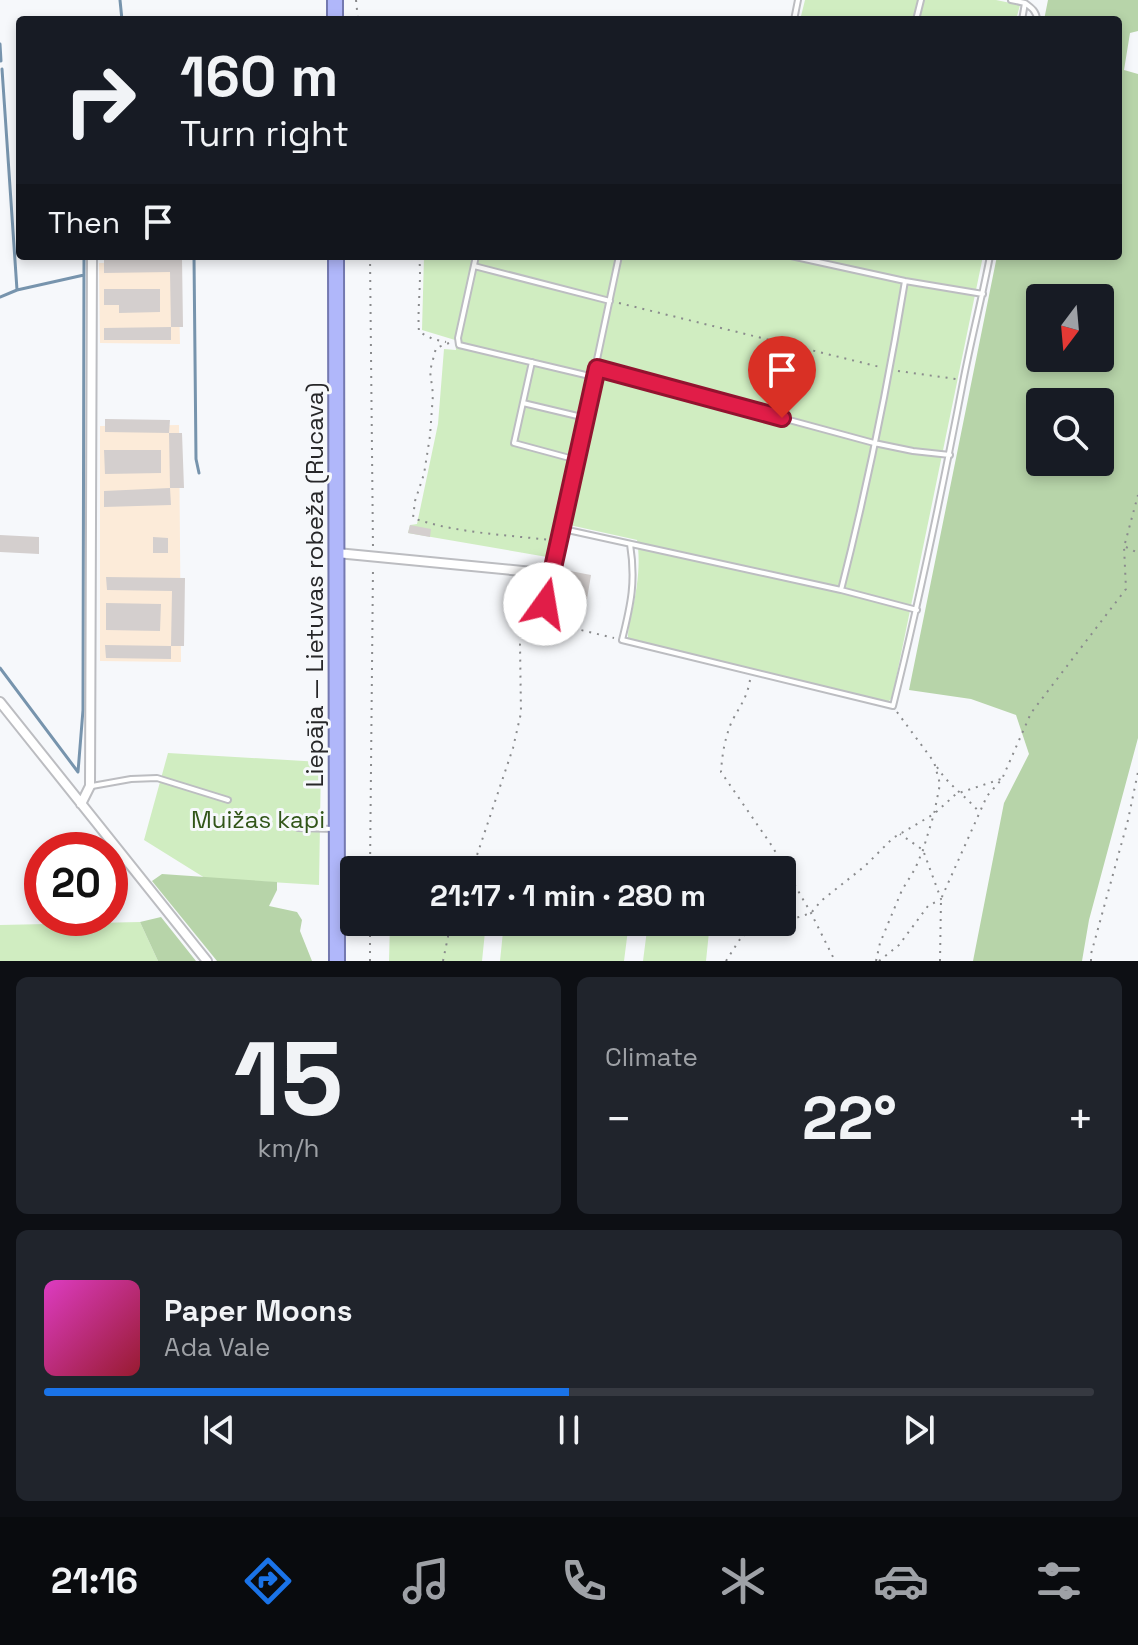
<!DOCTYPE html>
<html lang="en">
<head>
<meta charset="utf-8">
<style>
	body { margin:0; font-family:"Space Grotesk",sans-serif; background:#20242c; color:#f1f3f6; height:100vh; display:flex; flex-direction:column; font-size:30px; white-space:nowrap }
	* { box-sizing:border-box; margin:0 }
	p { font-size:26px; color:#9ea1a6 }
	.icon { flex:none; width:44px; height:44px; fill:none; stroke:currentColor; stroke-width:2; stroke-linecap:round; stroke-linejoin:round }
	.map { position:relative; height:961px; overflow:hidden }
	.drawer { display:flex; flex-direction:column; gap:16px; padding:16px; background:#0d0f14; flex:1 }
	.drawer>* { flex:none }
	.top-card { position:absolute; left:16px; top:16px; width:1106px; height:244px; border-radius:8px; box-shadow:0 4px 12px #0003; background:#171b24; color:#f1f3f6; overflow:hidden }
	.needle { width:52px; rotate:196deg }
	.buttons { position:absolute; left:1026px; top:284px; display:grid; gap:16px }
	.buttons a { display:grid; place-items:center; width:88px; height:88px; border-radius:8px; background:#171b24; box-shadow:0 4px 12px #0003; font-size:40px }
	.speed { position:absolute; left:24px; top:832px; display:flex; gap:16px; font-size:40px; font-weight:700; text-align:center }
	.speed>* { display:grid; place-content:center; width:104px; height:104px; border-radius:50%; background:#171b24; box-shadow:0 4px 12px #0003; line-height:1 }
	.speed .limit { border:12px solid #d22; background:#fff; color:#111 }
	.pin { position:absolute; display:grid; place-items:center; width:68px; height:68px; color:#fff; margin:-82px -34px; border-radius:50% 50% 50% 0; rotate:-45deg; box-shadow:0 0 8px #0007 }
	.pin .icon { rotate:45deg }
	.me { position:absolute; width:88px; margin:-44px; rotate:13deg; stroke-linejoin:round; filter:drop-shadow(0 0 6px #0008) }
	.turn { display:flex; align-items:center; gap:28px; height:168px; padding:0 32px; font-size:36px }
	.turn .icon { width:104px; height:104px; stroke-width:2.5 }
	.turn b { display:block; font-size:56px; line-height:68px }
	.then { display:flex; align-items:center; height:76px; padding:0 32px; background:#0003; gap:16px; font-size:30px }
	.big { font-size:60px; font-weight:600; line-height:1.1 }
	.drawer .widget { flex:1; display:flex; flex-direction:column; justify-content:center; gap:12px; min-width:0; padding:0 28px; border-radius:12px; background:#20242c }
	.drawer .dial { align-items:center; gap:0 }
	.dial b { font-size:104px; line-height:1 }
	.song { display:flex; align-items:center; gap:24px }
	.cover { width:96px; height:96px; border-radius:12px; background:linear-gradient(135deg,hsl(310 70% 55%),hsl(350 70% 35%)) }
	.played { height:8px; border-radius:4px; background:linear-gradient(90deg,#1a73e8 50%,#363941 50%) }
	.keys { display:flex; justify-content:space-around; direction:ltr }
	.heat { display:flex; justify-content:space-between; align-items:center; font-size:44px; direction:ltr }
	.drawer .tiles { flex:1; display:grid; gap:16px; grid-template-columns:1fr 1fr }
	.widget:last-child { grid-column:span 2 }
	.trip { position:absolute; left:340px; top:856px; width:456px; height:80px; border-radius:8px; background:#171b24; box-shadow:0 4px 12px #0003; font-weight:600; line-height:80px; text-align:center }
	.tab-bar { display:flex; height:128px; justify-content:space-around; align-items:center; background:#090b0e; color:#9ea1a6 }
	.tab-bar .icon { width:56px; height:56px }
	.tab-bar .on { color:#1a73e8 }
	.tab-bar b { font-size:36px; color:#f1f3f6 }
	.map>svg:first-child { display:block }
	.industrial { fill:#fcebd9 }
	.green { fill:#d0edc1 }
	.forest { fill:#b7d4a9; fill-rule:evenodd }
	.lines { fill:none; stroke-linecap:round; stroke-linejoin:round }
	.stream { stroke:#7794ad; stroke-width:3 }
	.building { fill:#d4cfce }
	.service-casing { stroke:#bcbdc1; stroke-width:8 }
	.minor-casing { stroke:#bcbdc1; stroke-width:12 }
	.trunk-casing { stroke:#7479b0; stroke-width:18 }
	.path { stroke:#8a8b8d; stroke-width:2; stroke-dasharray:2 6; stroke-linecap:butt }
	.service { stroke:#fff; stroke-width:4 }
	.minor { stroke:#fff; stroke-width:8 }
	.trunk { stroke:#b0b7fa; stroke-width:14 }
	.route-casing { stroke:#92132f; stroke-width:20 }
	.route { stroke:#e11d48; stroke-width:14 }
	.labels { text-anchor:middle; stroke-width:6; stroke-linejoin:round; paint-order:stroke }
	.street-label { font-size:24px; fill:#272729; stroke:#f6f8fb }
	.park-label { font-size:24px; fill:#315519; stroke:#f6f8fb }
</style>
</head>
<body>
<div class="map">
<svg width="1138" height="961" viewBox="0 0 1138 961">
	<rect width="100%" height="100%" fill="#f6f8fb"/>
	<path class="industrial" d="M 178,262 L 180,344 L 100,343 L 99,263 Z
		M 179,425 L 181,662 L 100,661 L 100,426 Z"/>
	<path class="green" d="M 805,0 L 996,0 L 1020,5 L 1016,20 L 800,20 Z
		M 424,256 L 983,256 L 892,698 L 888,702 L 628,638 C 628,628 630,621 632,612 C 637,589 641,564 637,540 L 556,522 L 547,557 L 408,533 L 410,525 L 417,524 L 438,424 L 444,349 L 456,350 L 455,340 L 422,330 Z
		M 168,753 L 321,762 L 319,885 L 205,878 L 144,840 Z
		M 140,922 L 158,961 L 0,961 L 0,925 Z
		M 390,922 L 486,922 L 482,961 L 389,961 Z
		M 504,922 L 629,922 L 624,961 L 500,961 Z
		M 648,922 L 710,922 L 706,961 L 643,961 Z"/>
	<path class="forest" d="M 1048,0 L 1138,0 L 1138,31 L 1130,33 L 1124,70 L 1138,74 L 1138,738 L 1089,920 L 1082,961 L 973,961 L 1004,803 L 1029,754 L 1016,715 L 971,699 L 909,690 L 997,256 L 1118,256 L 1118,20 L 1044,20 ZM 1040,298 L 1100,298 L 1100,358 L 1040,358 ZM 1040,402 L 1100,402 L 1100,462 L 1040,462 Z
		M 162,874 L 277,882 L 277,890 L 269,906 L 297,912 L 302,920 L 300,931 L 312,961 L 217,961 L 152,881 Z
		M 161,917 L 196,961 L 158,961 L 140,922 Z"/>
	<g class="lines">
		<path class="stream" d="M 120,0 L 122,20
			M 0,44 L 1,61
			M 2,69 L 17,290
			M 194,256 L 196,459 L 199,473
			M 0,297 L 17,290 L 84,275
			M 0,668 L 78,772 L 83,710 L 84,256"/>
	</g>
	<path class="building" d="M 182,258 L 183,327 L 171,327 L 170,272 L 104,273 L 104,259 Z
		M 104,289 L 160,289 L 160,312 L 119,313 L 119,305 L 104,305 Z
		M 171,327 L 171,340 L 104,340 L 104,328 Z
		M 105,419 L 170,420 L 169,433 L 182,433 L 184,488 L 170,488 L 169,433 L 105,432 Z
		M 104,450 L 161,450 L 161,473 L 105,474 Z
		M 170,488 L 171,505 L 104,507 L 104,491 Z
		M 410,525 L 431,529 L 430,537 L 408,533 Z
		M 0,535 L 39,537 L 39,554 L 0,552 Z
		M 153,537 L 168,538 L 168,553 L 153,553 Z
		M 570,571 L 591,575 L 587,599 L 566,595 Z
		M 106,577 L 185,578 L 184,646 L 171,646 L 172,591 L 107,590 Z
		M 106,603 L 161,604 L 160,631 L 106,630 Z
		M 105,645 L 171,646 L 171,659 L 106,658 Z"/>
	<g class="lines">
		<defs>
			<path id="service" d="M 1011,0 L 1025,3 L 1022,20
				M 1025,3 C 1032,8 1037,12 1037,20
				M 794,20 L 798,0
				M 916,20 L 921,0
				M 476,256 L 458,338 L 459,345 L 594,377
				M 791,256 L 905,281 L 983,294
				M 474,266 L 610,301
				M 532,362 L 514,443 L 577,460
				M 597,368 L 874,443 L 913,451 L 950,455
				M 523,403 L 586,418
				M 563,529 L 841,590 L 917,610
				M 630,544 C 636,581 631,604 622,640 L 893,706 C 920,598 942,491 963,382 C 971,340 982,298 990,256
				M 841,590 C 867,488 888,384 905,281
				M 528,602 L 545,604 L 619,256
				M 92,786 L 131,779 L 157,778 L 228,800
				M 298,828 L 335,829"/>
			<path id="minor" d="M 337,553 L 553,574
				M 0,702 L 207,961
				M 81,804 L 90,786 L 92,256"/>
			<path id="trunk" d="M 335,0 L 335,20
				M 336,256 L 337,961"/>
		</defs>
		<use href="#service" class="service-casing"/>
		<use href="#minor" class="minor-casing"/>
		<use href="#trunk" class="trunk-casing"/>
		<path class="path" d="M 356,0 L 358,20
			M 370,256 L 373,549
			M 419,256 C 422,281 417,307 419,332 L 433,339 L 446,342
			M 619,303 L 880,367
			M 449,343 L 436,348 L 430,371 L 433,394 L 430,436 L 424,474 L 415,501 L 413,518 C 455,533 507,535 551,540
			M 898,371 L 956,379
			M 1126,547 L 1138,553
			M 527,617 L 614,638
			M 522,637 L 536,629 L 557,625
			M 750,680 C 747,698 740,706 732,721 C 725,737 722,755 721,772 L 772,846 L 811,913 L 835,961
			M 897,712 L 934,762
			M 937,767 C 948,785 966,796 979,812
			M 370,870 L 373,567
			M 472,870 L 513,748 L 521,713 L 520,644 L 527,608
			M 370,961 L 370,922
			M 443,961 L 451,922
			M 726,961 L 742,936 L 811,913 L 821,901 L 865,866 L 893,838 L 934,814 L 956,794 L 1001,779
			M 876,961 L 880,943 L 902,890 L 915,869 L 923,850 L 934,814 L 940,784 L 934,762
			M 879,961 L 899,945 L 928,906 L 941,899 L 923,850 L 900,834
			M 940,961 L 941,899 L 987,796 L 1002,779 L 1031,713 L 1126,589 L 1124,547 L 1138,495
			M 1091,961 L 1091,954 L 1128,820 L 1138,772"/>
		<use href="#service" class="service"/>
		<use href="#minor" class="minor"/>
		<use href="#trunk" class="trunk"/>
	</g>
	<g class="lines">
		<defs>
			<path id="route" d="M 545,604 L 597,368 L 782,418"/>
		</defs>
		<use href="#route" class="route-casing"/>
		<use href="#route" class="route"/>
	</g>
	<g class="labels">
		<g class="street-label">
			<text transform="translate(315 585) rotate(-90)" y="8">Liepāja — Lietuvas robeža (Rucava)</text>
		</g>
		<g class="park-label">
			<text x="258" y="828">Muižas kapi</text>
		</g>
	</g>
</svg>
<div class="buttons">
<a><svg class="needle" viewBox="-14 -14 28 28"><path d="M0-13l5 13h-10z" fill="#e53935"/><path d="M0 13l5-13h-10z" fill="#9ea1a6"/></svg></a>
<a><svg class="icon" aria-label="search" viewBox="0 0 24 24"><circle cx="10" cy="10" r="6"/><path d="M15 15l6 6"/></svg></a>
</div>
<div class="speed"><div class="limit">20</div></div>
<div class="pin" style="left:782px;top:418px;background:#d93025"><svg class="icon" aria-label="arrive" viewBox="0 0 24 24"><path d="M6 21V4h12l-3 4 3 4H6"/></svg></div>
<svg class="me" style="left:545px;top:604px" viewBox="-20 -20 40 40"><circle r="19" fill="#fff"/><path d="M0-13L10 11 0 6-10 11z" fill="#e11d48"/></svg>
<div class="trip">21:17 · 1 min · 280 m</div>
<div class="top-card">
<div class="turn"><svg class="icon" aria-label="right" viewBox="0 0 24 24"><path d="M7 20v-9h11M14 6l5 5-5 5"/></svg><div><b>160 m</b>Turn right</div></div>
<div class="then">Then<svg class="icon" aria-label="arrive" viewBox="0 0 24 24"><path d="M6 21V4h12l-3 4 3 4H6"/></svg></div>
</div>
</div>
<section class="drawer">
<div class="tiles">
<div class="widget dial"><b>15</b><p>km/h</p></div>
<div class="widget"><p>Climate</p>
<div class="heat"><a>−</a><b class="big">22°</b><a>+</a></div>
</div>
<div class="widget">
<div class="song"><i class="cover"></i><div><b>Paper Moons</b><p>Ada Vale</p></div></div>
<div class="played"></div>
<div class="keys"><svg class="icon" aria-label="previous" viewBox="0 0 24 24"><path d="M18 5L8 12l10 7zM5 5v14"/></svg><svg class="icon" aria-label="pause" viewBox="0 0 24 24"><path d="M8 5v14M16 5v14"/></svg><svg class="icon" aria-label="next" viewBox="0 0 24 24"><path d="M6 5l10 7-10 7zM19 5v14"/></svg></div>
</div>
</div>
</section>
<nav class="tab-bar">
<b>21:16</b>
<svg class="icon on" aria-label="directions" viewBox="0 0 24 24"><path d="M12 3l9 9-9 9-9-9zM9 14v-3h6M13 9l2 2-2 2"/></svg>
<svg class="icon" aria-label="music" viewBox="0 0 24 24"><path d="M9 18V5l10-2v13"/><circle cx="6" cy="18" r="3"/><circle cx="16" cy="16" r="3"/></svg>
<svg class="icon" aria-label="phone" viewBox="0 0 24 24"><path d="M5 4h4l2 5-3 2q2 4 5 5l2-3 5 2v4C11 20 4 13 5 4z"/></svg>
<svg class="icon" aria-label="climate" viewBox="0 0 24 24"><path d="M12 3v18M4 7l16 10M4 17L20 7"/></svg>
<svg class="icon" aria-label="car" viewBox="0 0 24 24"><path d="M5 17H2v-5l4-1 3-4h7l3 4 3 1v5h-3M9 17h6M6 11h13"/><circle cx="7" cy="17" r="2"/><circle cx="17" cy="17" r="2"/></svg>
<svg class="icon" aria-label="filters" viewBox="0 0 24 24"><path d="M4 7h16M4 17h16"/><circle cx="9" cy="7" r="2"/><circle cx="15" cy="17" r="2"/></svg>
</nav>
</body>
</html>
